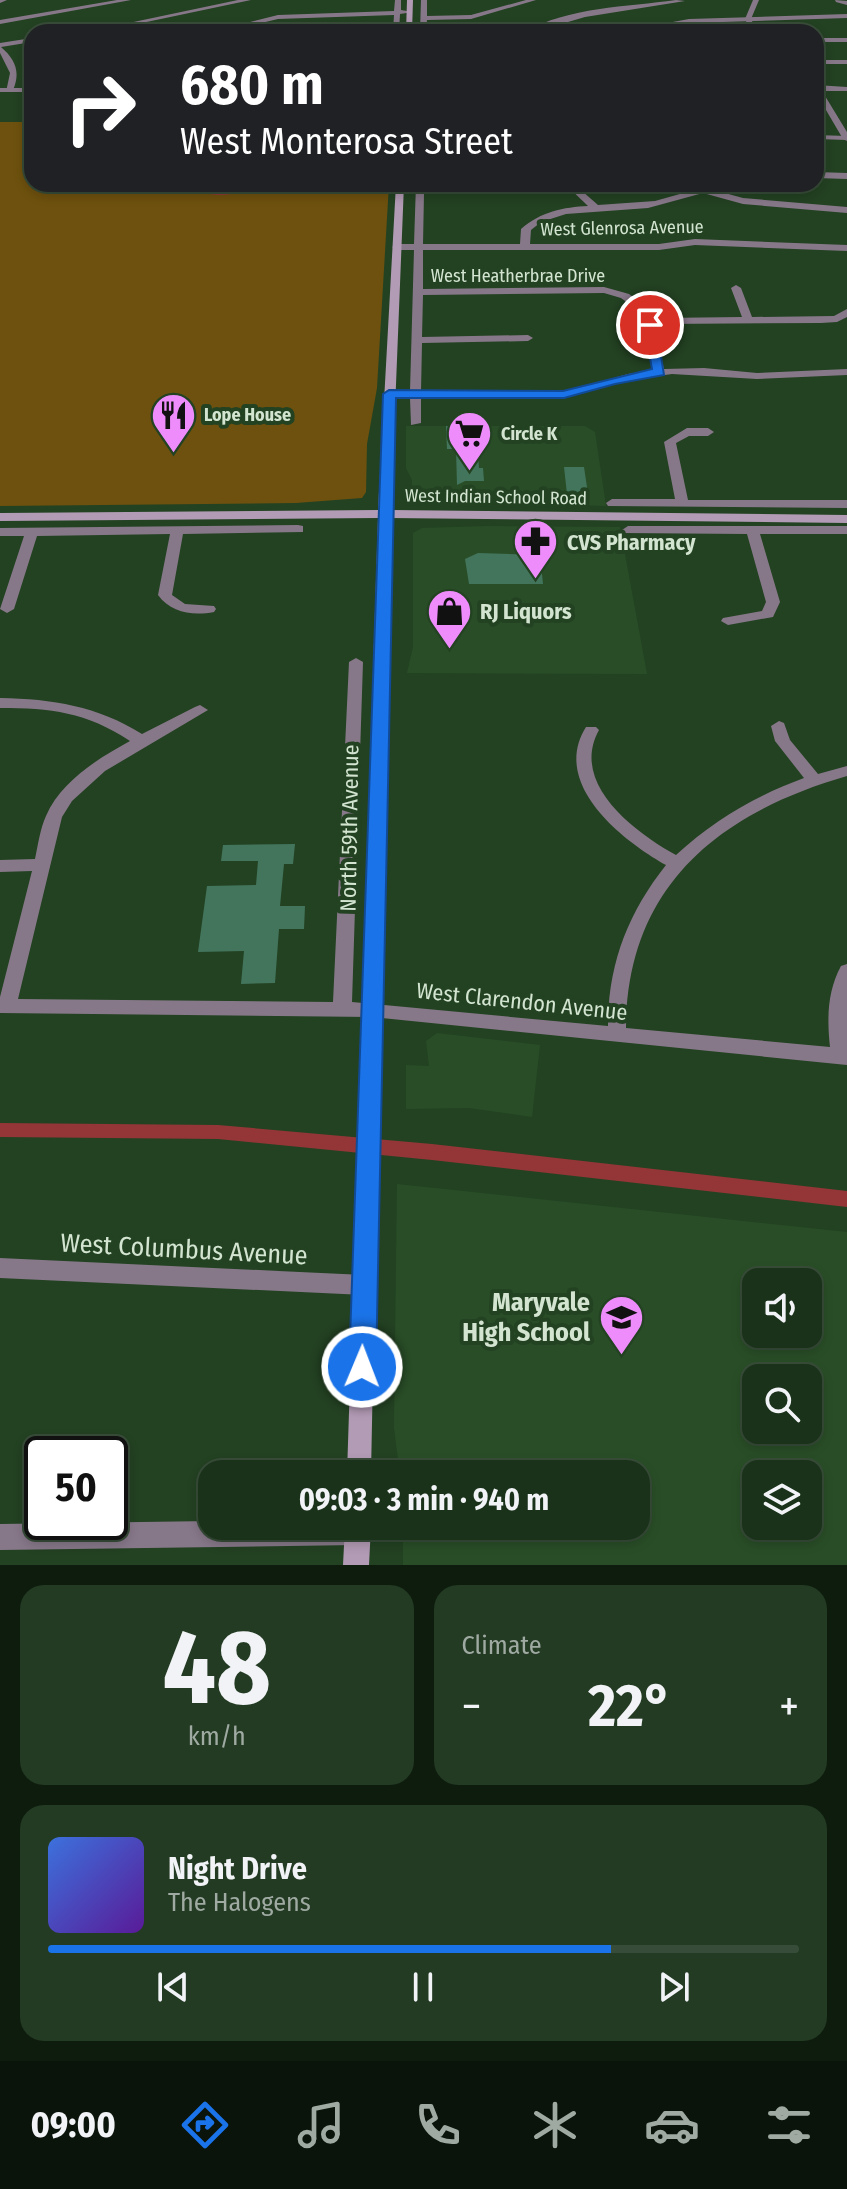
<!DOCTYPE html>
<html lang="en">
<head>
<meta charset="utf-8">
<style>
	body { margin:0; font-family:"Fira Sans Condensed",sans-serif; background:#233a23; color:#f1f3f6; height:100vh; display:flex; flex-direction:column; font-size:30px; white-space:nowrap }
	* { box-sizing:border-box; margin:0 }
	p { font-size:26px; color:#9faaa2 }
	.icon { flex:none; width:44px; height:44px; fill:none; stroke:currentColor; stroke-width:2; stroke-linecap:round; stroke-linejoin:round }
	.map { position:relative; height:1565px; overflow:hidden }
	.side { display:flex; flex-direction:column; gap:20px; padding:20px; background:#0e1c0e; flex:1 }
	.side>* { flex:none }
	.guide { position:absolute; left:24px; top:24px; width:800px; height:168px; border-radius:24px; box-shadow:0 4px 12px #0003,0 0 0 2px #384d39; background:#202124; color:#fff; overflow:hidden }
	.buttons { position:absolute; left:742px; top:1268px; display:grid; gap:16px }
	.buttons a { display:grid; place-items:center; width:80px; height:80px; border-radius:16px; background:#1a321a; box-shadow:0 4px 12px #0003,0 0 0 2px #384d39; font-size:40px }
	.speed { position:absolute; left:24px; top:1436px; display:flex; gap:16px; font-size:40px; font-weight:700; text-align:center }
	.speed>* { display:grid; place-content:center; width:104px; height:104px; border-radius:50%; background:#1a321a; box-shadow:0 4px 12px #0003,0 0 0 2px #384d39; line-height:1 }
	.speed .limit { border:4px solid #111; border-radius:12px; background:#fff; color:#111 }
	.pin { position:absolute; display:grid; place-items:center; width:68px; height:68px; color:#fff; margin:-34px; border:4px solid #fff; border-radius:50%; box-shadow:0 2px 8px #0007 }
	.me { position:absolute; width:88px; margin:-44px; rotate:1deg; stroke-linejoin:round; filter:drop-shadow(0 0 6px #0008) }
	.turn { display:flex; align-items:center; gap:28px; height:168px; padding:0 24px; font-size:36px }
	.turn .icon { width:104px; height:104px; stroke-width:2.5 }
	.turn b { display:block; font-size:56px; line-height:68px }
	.big { font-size:60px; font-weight:700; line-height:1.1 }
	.side .widget { flex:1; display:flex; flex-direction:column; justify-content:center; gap:12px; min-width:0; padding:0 28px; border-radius:24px; background:#233a23 }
	.side .dial { align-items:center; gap:0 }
	.dial b { font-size:104px; line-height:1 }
	.song { display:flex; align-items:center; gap:24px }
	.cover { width:96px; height:96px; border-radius:12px; background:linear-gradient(135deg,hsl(220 70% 55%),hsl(270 70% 35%)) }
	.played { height:8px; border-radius:4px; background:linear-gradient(90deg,#1a73e8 75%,#384d39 75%) }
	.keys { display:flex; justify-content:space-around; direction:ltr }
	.heat { display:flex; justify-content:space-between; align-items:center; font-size:44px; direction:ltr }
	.side .tiles { flex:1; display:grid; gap:20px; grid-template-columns:1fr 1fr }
	.widget:last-child { grid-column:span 2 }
	.trip { position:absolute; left:198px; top:1460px; width:452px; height:80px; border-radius:24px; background:#1a321a; box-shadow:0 4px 12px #0003,0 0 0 2px #384d39; font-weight:700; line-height:80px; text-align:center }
	.dock { display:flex; height:128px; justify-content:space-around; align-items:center; background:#0a140a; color:#9faaa2 }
	.dock .icon { width:56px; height:56px }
	.dock .on { color:#1a73e8 }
	.dock b { font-size:36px; color:#f1f3f6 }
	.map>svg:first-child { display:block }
	.built { fill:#294e27; fill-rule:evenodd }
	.green { fill:#6e510e }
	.water { fill:#943637 }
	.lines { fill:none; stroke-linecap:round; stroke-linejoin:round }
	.canal { fill:#943637; fill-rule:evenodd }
	.building { fill:#43755d }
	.minor { fill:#877889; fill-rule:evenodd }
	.tertiary { fill:#877889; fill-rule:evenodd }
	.secondary { fill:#b29bb5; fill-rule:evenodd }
	.route { fill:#1a73e8; stroke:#114b97; stroke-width:2 }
	.labels { text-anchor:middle; stroke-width:8; stroke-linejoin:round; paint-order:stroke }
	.far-street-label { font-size:18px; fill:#d3e5d1; stroke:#234222 }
	.far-poi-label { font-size:18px; font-weight:bold; fill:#d3e5d1; stroke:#234222; text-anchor:start }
	.poi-label { font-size:22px; font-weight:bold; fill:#d3e5d1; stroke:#234222; text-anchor:start }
	.street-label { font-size:22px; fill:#d3e5d1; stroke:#234222 }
	.near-street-label { font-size:26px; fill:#d3e5d1; stroke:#234222 }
	.near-poi-label { font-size:26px; font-weight:bold; fill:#d3e5d1; stroke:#234222; text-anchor:end }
</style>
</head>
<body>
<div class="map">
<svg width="847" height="1565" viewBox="0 0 847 1565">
	<rect width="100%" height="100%" fill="#234222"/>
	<path class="built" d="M 406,426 L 585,426 L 595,432 L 606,506 L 416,499 L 412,496 L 412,480 L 406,468 Z
		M 488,526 L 620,527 L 647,674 L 407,673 L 413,647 L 413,533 L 422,528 Z
		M 437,1033 L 540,1045 L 532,1117 L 469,1108 L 406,1109 L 406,1065 L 429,1066 L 426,1041 Z
		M 397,1184 L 847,1232 L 847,1565 L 403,1565 L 403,1526 L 636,1526 L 636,1474 L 400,1474 L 394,1428 ZM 808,1282 L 808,1334 L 756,1334 L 756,1282 ZM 808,1378 L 808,1430 L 756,1430 L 756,1378 ZM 808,1474 L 808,1526 L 756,1526 L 756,1474 Z"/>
	<path class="green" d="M 0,122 L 32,122 L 32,184 L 389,184 L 377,388 L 367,444 L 366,492 L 362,498 L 296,503 L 0,506 Z"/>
	<path class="water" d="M 182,184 L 261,184 C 236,198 207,199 182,184 Z"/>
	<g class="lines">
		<path class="canal" d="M 0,1123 L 218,1125 L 432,1144 L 847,1191 L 847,1207 L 432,1160 L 218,1139 L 0,1137 Z"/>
	</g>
	<path class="building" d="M 476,425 L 479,468 L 483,468 L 484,481 L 465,481 L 457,485 L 456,449 L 447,449 L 446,426 Z
		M 564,467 L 584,467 L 588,494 L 567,494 Z
		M 478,553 L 540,555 L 543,584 L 469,584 L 465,559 Z
		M 295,844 L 293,864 L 284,864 L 280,906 L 305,906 L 304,929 L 279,929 L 275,983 L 241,984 L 244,951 L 198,952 L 207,886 L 256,885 L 258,861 L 221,861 L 223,845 Z"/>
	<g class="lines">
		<path class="minor" d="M 0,0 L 7,0 L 0,3 Z
			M 117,0 L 131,0 L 0,24 L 0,20 Z
			M 238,0 L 251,0 L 99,32 L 86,32 Z
			M 395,0 L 401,0 L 401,10 L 413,12 L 400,14 L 399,32 L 393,32 L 394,15 L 278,19 L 223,32 L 211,32 L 278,15 L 394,11 Z
			M 421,0 L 427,0 L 427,16 L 471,15 L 526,0 L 536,0 L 471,19 L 427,20 L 426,32 L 420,32 Z
			M 676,0 L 685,1 L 585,17 L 534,32 L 525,32 C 568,7 627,7 676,0 Z
			M 835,0 L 847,1 L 847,5 L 836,2 Z
			M 847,14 L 847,18 L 689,23 L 634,32 L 618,32 L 689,19 Z
			M 32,38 L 32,42 L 1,47 C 15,59 21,72 13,90 L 6,92 L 10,73 L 0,53 L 0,43 Z
			M 816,38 L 847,38 L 847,42 L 816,42 Z
			M 816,60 L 847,60 L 847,64 L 816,64 Z
			M 816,135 L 847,136 L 847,140 L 816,139 Z
			M 816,172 L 847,173 L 847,179 L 816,178 Z
			M 416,184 L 424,184 L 424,187 L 476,187 L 480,190 L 476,193 L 424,193 L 423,244 L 520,244 L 521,229 C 540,212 564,207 588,206 L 565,184 L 574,184 L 598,205 L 655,201 L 694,190 L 678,184 L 692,184 L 743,198 L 847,207 L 847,213 L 743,204 L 703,193 L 648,208 L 566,214 L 541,222 L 531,230 L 530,244 L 659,244 L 695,239 L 847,245 L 847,251 L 695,245 L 659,250 L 423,250 L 423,289 L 604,287 L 629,294 L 661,318 L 742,317 L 731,288 L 736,285 L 741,288 L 752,317 L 834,316 L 847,309 L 847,317 L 837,322 L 821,323 L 661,324 L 654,329 L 664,369 L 704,368 L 757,373 L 847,369 L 847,375 L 757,379 L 672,374 L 629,380 L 564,398 L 421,398 L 421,423 L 411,425 L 410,398 L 389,397 L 383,394 L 389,391 L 410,391 L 414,250 L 397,250 L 392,247 L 397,244 L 414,244 ZM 604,293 L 621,298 L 652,321 L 644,328 L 653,370 L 628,374 L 564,392 L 421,391 L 422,343 L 528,341 L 533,338 L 528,335 L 422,337 L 423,295 Z
			M 687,428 L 708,428 L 714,432 L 708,436 L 689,436 L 676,443 L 688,500 L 847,500 L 847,508 L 608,506 L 606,503 L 612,499 L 675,499 L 664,442 Z
			M 298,525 L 303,526 L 303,532 L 183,534 L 172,595 L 185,604 L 214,606 L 216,609 L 214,612 C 193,616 171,613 158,595 L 170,534 L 37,536 L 14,609 L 7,613 L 0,609 L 24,536 L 0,536 L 0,528 Z
			M 628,526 L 847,526 L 847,534 L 760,534 L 780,602 L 773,617 L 728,625 L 721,621 L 723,618 L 762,611 L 766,602 L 747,534 L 623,533 L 622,530 Z
			M 356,658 L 363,662 L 352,1002 L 608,1026 C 608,964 628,913 666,865 C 623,841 550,784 586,727 L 596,727 L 599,730 C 569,784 636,833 676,855 C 714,820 755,796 804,778 L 775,741 L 771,726 L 779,721 L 784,723 L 790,740 L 818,774 L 847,766 L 847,776 C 719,813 627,886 626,1028 L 830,1047 C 827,1019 827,992 841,966 L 847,964 L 847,1065 L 372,1017 L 0,1013 L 0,997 L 32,871 L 0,872 L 0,860 L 35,859 C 38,845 40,829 46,816 C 61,781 99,758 130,741 C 86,712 51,708 0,708 L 0,698 C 53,699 97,706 142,734 L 195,707 L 200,705 L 208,710 L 105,771 L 72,801 L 62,817 L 18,999 L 333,1002 L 349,662 Z
			M 0,1258 L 364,1275 L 372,1278 L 375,1285 L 372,1292 L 364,1295 L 0,1278 Z
			M 212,1521 L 212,1526 L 367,1526 L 370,1532 L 366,1541 L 357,1545 L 0,1550 L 0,1524 Z"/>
		<path class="tertiary" d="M 753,0 L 759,0 L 751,19 L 757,32 L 751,32 L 745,19 Z
			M 816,85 L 847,87 L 847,91 L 822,91 L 847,132 L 847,141 L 843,139 L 816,93 Z
			M 0,88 L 32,88 L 32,92 L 0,92 Z"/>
		<path class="secondary" d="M 407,0 L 413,0 L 412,32 L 406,32 Z
			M 396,184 L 404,184 L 391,510 L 847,515 L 847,523 L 390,518 L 371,1474 L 347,1474 L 378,518 L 0,521 L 0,513 L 378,510 Z
			M 345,1526 L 371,1526 L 369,1565 L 343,1565 Z"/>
	</g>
	<path class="route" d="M 650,321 L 656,325 L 664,375 L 615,384 L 564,398 L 396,398 L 376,1367 L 372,1376 L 362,1380 L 353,1376 L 349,1367 L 383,394 L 389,390 L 563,391 L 652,369 L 644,325 Z"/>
	<defs>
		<symbol id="restaurant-pin" viewBox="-11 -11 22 30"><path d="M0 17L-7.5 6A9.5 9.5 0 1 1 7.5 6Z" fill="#ed8cfa" stroke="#234222"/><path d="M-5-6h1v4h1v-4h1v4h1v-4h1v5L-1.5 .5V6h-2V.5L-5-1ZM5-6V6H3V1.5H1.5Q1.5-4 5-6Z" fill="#111"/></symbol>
		<symbol id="supermarket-pin" viewBox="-11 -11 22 30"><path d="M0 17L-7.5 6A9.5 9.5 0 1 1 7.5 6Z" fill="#ed8cfa" stroke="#234222"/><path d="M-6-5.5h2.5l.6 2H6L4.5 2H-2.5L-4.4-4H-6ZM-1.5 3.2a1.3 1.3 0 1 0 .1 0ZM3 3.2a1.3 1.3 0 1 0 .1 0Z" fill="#111"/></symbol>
		<symbol id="pharmacy-pin" viewBox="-11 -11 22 30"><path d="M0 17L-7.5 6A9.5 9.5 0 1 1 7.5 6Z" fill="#ed8cfa" stroke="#234222"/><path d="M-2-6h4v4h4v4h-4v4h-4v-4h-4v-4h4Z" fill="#111"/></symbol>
		<symbol id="shop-pin" viewBox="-11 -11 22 30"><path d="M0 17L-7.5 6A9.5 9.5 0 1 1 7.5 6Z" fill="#ed8cfa" stroke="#234222"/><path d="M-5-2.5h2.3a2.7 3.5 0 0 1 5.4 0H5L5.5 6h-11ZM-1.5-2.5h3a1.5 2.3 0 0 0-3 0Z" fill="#111"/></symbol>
		<symbol id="school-pin" viewBox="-11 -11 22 30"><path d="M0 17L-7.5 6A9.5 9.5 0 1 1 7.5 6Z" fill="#ed8cfa" stroke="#234222"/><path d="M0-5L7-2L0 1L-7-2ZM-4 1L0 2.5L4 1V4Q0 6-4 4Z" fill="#111"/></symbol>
	</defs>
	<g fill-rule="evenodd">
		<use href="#restaurant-pin" x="148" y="390" width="51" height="69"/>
		<use href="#supermarket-pin" x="444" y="408" width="51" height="69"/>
		<use href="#pharmacy-pin" x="510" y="516" width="51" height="69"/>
		<use href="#shop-pin" x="424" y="586" width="51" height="69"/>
		<use href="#school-pin" x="596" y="1292" width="51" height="69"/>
	</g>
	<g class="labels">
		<g class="far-street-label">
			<text transform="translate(622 228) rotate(-1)" y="6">West Glenrosa Avenue</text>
			<text x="518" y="282">West Heatherbrae Drive</text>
			<text transform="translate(496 497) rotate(1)" y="6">West Indian School Road</text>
		</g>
		<g class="far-poi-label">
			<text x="204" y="421">Lope House</text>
			<text x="501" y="440">Circle K</text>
		</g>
		<g class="poi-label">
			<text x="567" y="550">CVS Pharmacy</text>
			<text x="480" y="619">RJ Liquors</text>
		</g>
		<g class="street-label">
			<text transform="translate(349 828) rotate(-89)" y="8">North 59th Avenue</text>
			<text transform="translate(522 1001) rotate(6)" y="8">West Clarendon Avenue</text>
		</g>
		<g class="near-street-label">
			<text transform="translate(184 1249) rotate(3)" y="9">West Columbus Avenue</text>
		</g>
		<g class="near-poi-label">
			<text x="590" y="1311">Maryvale<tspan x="590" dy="30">High School</tspan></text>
		</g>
	</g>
</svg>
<div class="buttons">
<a><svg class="icon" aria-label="sound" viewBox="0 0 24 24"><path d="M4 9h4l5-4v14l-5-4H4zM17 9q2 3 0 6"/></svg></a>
<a><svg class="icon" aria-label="search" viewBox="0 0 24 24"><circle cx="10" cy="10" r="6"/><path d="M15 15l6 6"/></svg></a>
<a><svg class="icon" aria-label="layers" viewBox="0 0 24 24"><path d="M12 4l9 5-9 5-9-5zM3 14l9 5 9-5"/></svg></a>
</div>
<div class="speed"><div class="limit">50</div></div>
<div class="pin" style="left:650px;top:325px;background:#d93025"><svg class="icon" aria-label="arrive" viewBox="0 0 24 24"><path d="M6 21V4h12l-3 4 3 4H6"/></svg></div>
<svg class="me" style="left:362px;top:1367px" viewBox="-20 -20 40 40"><circle r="17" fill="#1a73e8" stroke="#fff" stroke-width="3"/><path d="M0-11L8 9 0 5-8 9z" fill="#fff"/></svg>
<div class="trip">09:03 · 3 min · 940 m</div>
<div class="guide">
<div class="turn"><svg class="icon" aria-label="right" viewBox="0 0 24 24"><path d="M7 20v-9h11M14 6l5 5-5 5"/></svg><div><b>680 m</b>West Monterosa Street</div></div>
</div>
</div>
<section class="side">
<div class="tiles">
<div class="widget dial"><b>48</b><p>km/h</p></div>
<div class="widget"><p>Climate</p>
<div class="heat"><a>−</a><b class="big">22°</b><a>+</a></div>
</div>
<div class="widget">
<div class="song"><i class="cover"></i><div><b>Night Drive</b><p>The Halogens</p></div></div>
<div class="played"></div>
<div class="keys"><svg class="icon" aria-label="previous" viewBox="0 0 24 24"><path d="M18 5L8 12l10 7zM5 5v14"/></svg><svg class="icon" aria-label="pause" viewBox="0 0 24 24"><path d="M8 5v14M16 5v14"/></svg><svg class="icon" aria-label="next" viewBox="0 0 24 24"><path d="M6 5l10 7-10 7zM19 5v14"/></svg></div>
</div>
</div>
</section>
<nav class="dock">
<b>09:00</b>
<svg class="icon on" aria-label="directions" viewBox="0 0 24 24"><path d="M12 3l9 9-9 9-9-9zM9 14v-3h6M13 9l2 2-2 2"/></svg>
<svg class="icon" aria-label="music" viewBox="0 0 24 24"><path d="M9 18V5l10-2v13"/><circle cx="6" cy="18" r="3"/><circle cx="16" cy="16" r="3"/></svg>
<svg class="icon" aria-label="phone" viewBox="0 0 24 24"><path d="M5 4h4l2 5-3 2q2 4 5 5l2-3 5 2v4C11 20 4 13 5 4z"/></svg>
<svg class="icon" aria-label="climate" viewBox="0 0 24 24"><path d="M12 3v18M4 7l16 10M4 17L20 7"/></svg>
<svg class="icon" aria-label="car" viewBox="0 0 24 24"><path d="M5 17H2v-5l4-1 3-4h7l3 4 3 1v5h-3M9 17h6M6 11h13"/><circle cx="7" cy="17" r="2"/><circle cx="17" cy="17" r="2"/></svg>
<svg class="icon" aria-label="filters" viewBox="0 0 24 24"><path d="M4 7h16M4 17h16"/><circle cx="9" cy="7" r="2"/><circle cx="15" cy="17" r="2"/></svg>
</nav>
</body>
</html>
